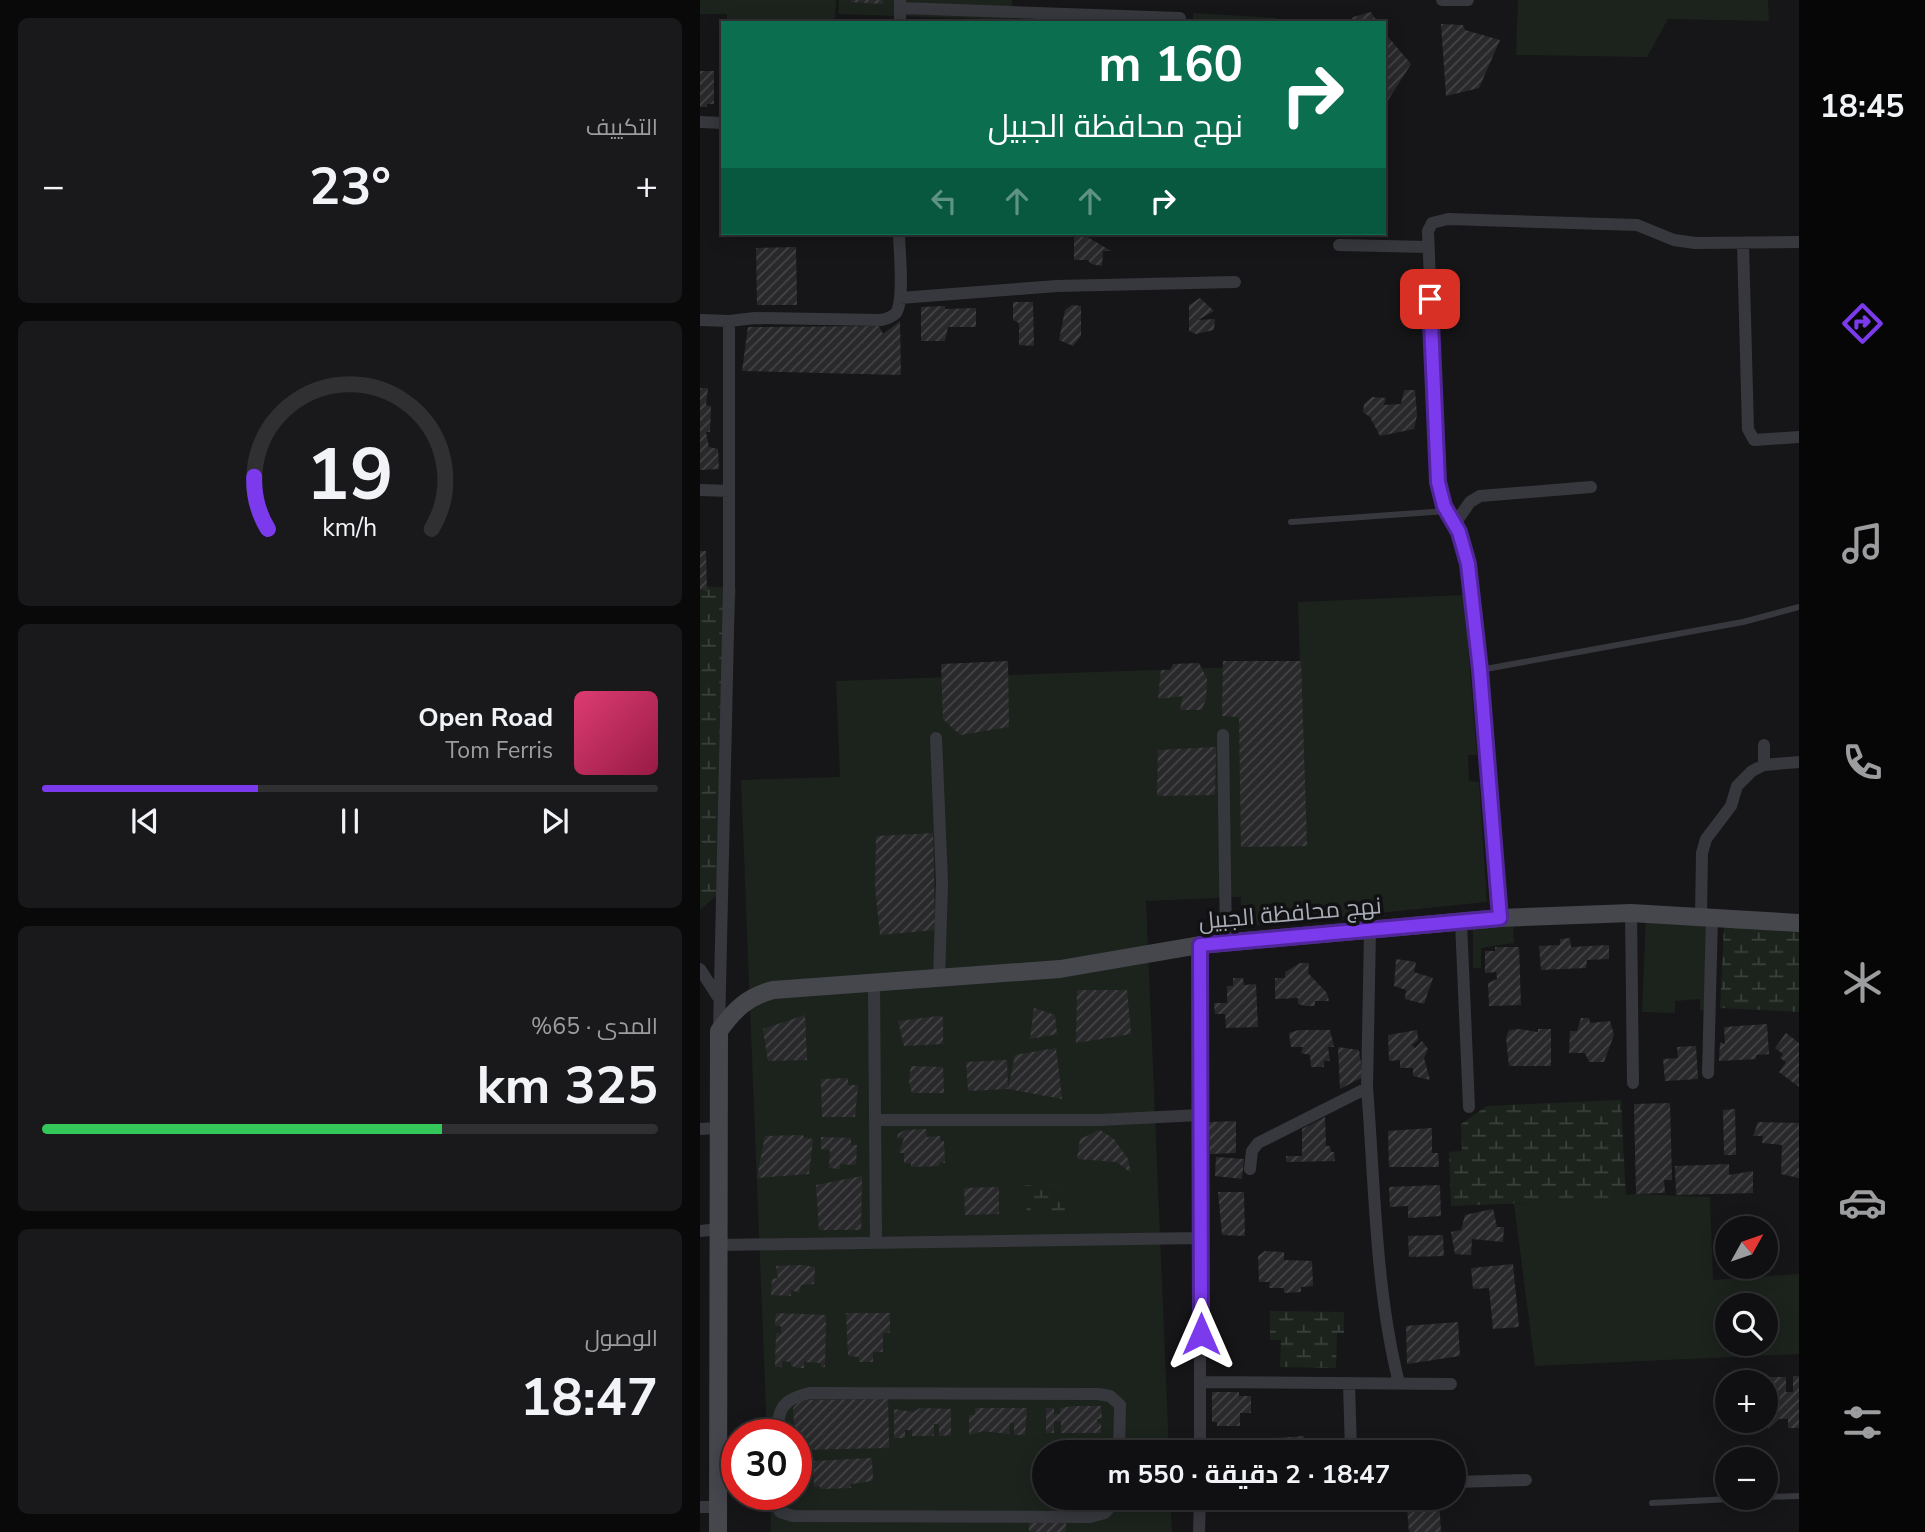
<!DOCTYPE html>
<html lang="ar">
<head>
<meta charset="utf-8">
<style>
	body { margin:0; font-family:"Nunito Sans",Cairo,sans-serif; background:#19191b; color:#f1f3f6; direction:rtl; height:100vh; display:flex; flex-direction:column; font-size:26px; white-space:nowrap }
	* { box-sizing:border-box; margin:0 }
	p { font-size:23px; color:#9c9d9f }
	.icon { flex:none; width:38px; height:38px; fill:none; stroke:currentColor; stroke-width:2; stroke-linecap:round; stroke-linejoin:round }
	.map { position:relative; flex:1; overflow:hidden; direction:ltr }
	.drawer { display:flex; flex-direction:column; gap:18px; padding:18px; background:#09090a; width:700px }
	.drawer>* { flex:none }
	.banner { position:absolute; left:21px; top:21px; width:665px; height:214px; border-radius:0px; box-shadow:0 4px 18px #0003,0 0 0 2px #303032; direction:rtl; background:#0b6e4f; color:#fff; overflow:hidden }
	.needle { width:46px; rotate:50deg }
	.tools { position:absolute; left:1015px; top:1216px; display:grid; gap:14px }
	.tools a { display:grid; place-items:center; width:63px; height:63px; border-radius:50%; background:#101012; box-shadow:0 4px 18px #0003,0 0 0 2px #303032; font-size:35px }
	.speed { position:absolute; left:21px; top:1419px; display:flex; gap:14px; font-size:35px; font-weight:700; text-align:center }
	.speed>* { display:grid; place-content:center; width:91px; height:91px; border-radius:50%; background:#101012; box-shadow:0 4px 18px #0003,0 0 0 2px #303032; line-height:1 }
	.speed .limit { border:10px solid #d22; background:#fff; color:#111 }
	.pin { position:absolute; display:grid; place-items:center; width:60px; height:60px; color:#fff; margin:-30px; border-radius:14px; box-shadow:0 4px 10px #0006 }
	.me { position:absolute; width:77px; margin:-38px; rotate:0deg; stroke-linejoin:round; filter:drop-shadow(0 0 5px #0008) }
	.turn { display:flex; align-items:center; gap:24px; height:147px; padding:0 28px; font-size:32px }
	.turn .icon { width:91px; height:91px; stroke-width:2.5 }
	.turn b { display:block; font-size:49px; line-height:60px }
	.lanes { display:flex; align-items:center; height:66px; padding:0 28px; background:#0003; justify-content:center; gap:35px; direction:ltr }
	.lanes .off { opacity:.35 }
	.big { font-size:52px; font-weight:700; line-height:1.1 }
	.drawer .tile { flex:1; display:flex; flex-direction:column; justify-content:center; gap:10px; min-width:0; padding:0 24px; border-radius:10px; background:#19191b }
	.drawer .dial { align-items:center; gap:0 }
	.dial svg { height:182px; overflow:visible; fill:none; stroke:#303032; stroke-width:7; stroke-linecap:round; text-anchor:middle }
	.dial text { fill:#f1f3f6; stroke:none }
	.song { display:flex; align-items:center; gap:21px }
	.cover { width:84px; height:84px; border-radius:10px; background:linear-gradient(135deg,hsl(340 70% 55%),hsl(340 70% 35%)) }
	.played { height:7px; border-radius:4px; background:linear-gradient(90deg,#7c3aed 35%,#303032 35%) }
	.keys { display:flex; justify-content:space-around; direction:ltr }
	.heat { display:flex; justify-content:space-between; align-items:center; font-size:38px; direction:ltr }
	.charge { height:10px; border-radius:5px; background:linear-gradient(90deg,#34c759 65%,#303032 0) }
	.trip { position:absolute; left:332px; top:1440px; width:434px; height:70px; border-radius:35px; background:#101012; box-shadow:0 4px 18px #0003,0 0 0 2px #303032; font-weight:700; line-height:70px; text-align:center; direction:rtl }
	main { display:flex; flex:1; min-height:0 }
	.tabs { display:flex; flex-direction:column; width:126px; justify-content:space-around; align-items:center; background:#060607; color:#9c9d9f }
	.tabs .icon { width:49px; height:49px }
	.tabs .current { color:#7c3aed }
	.tabs b { font-size:32px; color:#f1f3f6 }
	.map>svg:first-child { display:block }
	.grass { fill:#1c231d; fill-rule:evenodd }
	.wetland { fill:url(#wetland-marsh) }
	.building { fill:url(#building-hatch) }
	.lines { fill:none; stroke-linecap:round; stroke-linejoin:round }
	.lane { stroke:#37383d; stroke-width:6 }
	.street { stroke:#37383d; stroke-width:12 }
	.secondary { stroke:#45474d; stroke-width:18 }
	.route-casing { stroke:#51269a; stroke-width:18 }
	.route { stroke:#7c3aed; stroke-width:12 }
	.labels { text-anchor:middle; stroke-width:7; stroke-linejoin:round; paint-order:stroke }
	.street-label { font-size:23px; fill:#a8adb8; stroke:#111113 }
</style>
</head>
<body>
<main>
<nav class="tabs">
<b>18:45</b>
<svg class="icon current" aria-label="directions" viewBox="0 0 24 24"><path d="M12 3l9 9-9 9-9-9zM9 14v-3h6M13 9l2 2-2 2"/></svg>
<svg class="icon" aria-label="music" viewBox="0 0 24 24"><path d="M9 18V5l10-2v13"/><circle cx="6" cy="18" r="3"/><circle cx="16" cy="16" r="3"/></svg>
<svg class="icon" aria-label="phone" viewBox="0 0 24 24"><path d="M5 4h4l2 5-3 2q2 4 5 5l2-3 5 2v4C11 20 4 13 5 4z"/></svg>
<svg class="icon" aria-label="climate" viewBox="0 0 24 24"><path d="M12 3v18M4 7l16 10M4 17L20 7"/></svg>
<svg class="icon" aria-label="car" viewBox="0 0 24 24"><path d="M5 17H2v-5l4-1 3-4h7l3 4 3 1v5h-3M9 17h6M6 11h13"/><circle cx="7" cy="17" r="2"/><circle cx="17" cy="17" r="2"/></svg>
<svg class="icon" aria-label="filters" viewBox="0 0 24 24"><path d="M4 7h16M4 17h16"/><circle cx="9" cy="7" r="2"/><circle cx="15" cy="17" r="2"/></svg>
</nav>
<div class="map">
<svg width="1099" height="1532" viewBox="0 0 1099 1532">
	<defs>
		<pattern id="wetland-marsh" width="20" height="14" patternUnits="userSpaceOnUse" patternTransform="scale(1.75)"><rect width="20" height="14" fill="#1c231d"/><path d="M1 5h8M5 5V1M11 12h8M15 12V8" fill="none" stroke="#3a403c"/></pattern>
		<pattern id="building-hatch" width="6" height="6" patternUnits="userSpaceOnUse" patternTransform="scale(1.75)"><rect width="6" height="6" fill="#29292c"/><path d="M-1 1l2-2M0 6l6-6M5 7l2-2" fill="none" stroke="#454548"/></pattern>
	</defs>
	<rect width="100%" height="100%" fill="#161618"/>
	<path class="grass" d="M 0,0 L 136,0 L 135,23 L 27,23 L 27,14 L 0,14 Z
		M 139,0 L 312,0 L 312,20 L 138,14 Z
		M 818,0 L 1068,0 L 1069,21 L 968,19 L 947,57 L 816,55 Z
		M 493,13 L 577,18 L 577,23 L 493,23 Z
		M 764,595 L 777,755 L 768,755 L 769,781 L 779,782 L 787,902 L 541,927 L 541,897 L 446,901 L 469,1452 L 345,1452 L 345,1498 L 470,1498 L 472,1532 L 71,1532 L 70,1495 L 96,1494 L 96,1435 L 67,1435 L 41,780 L 140,777 L 136,681 L 600,665 L 598,602 Z
		M 946,917 L 1006,925 L 1006,1010 L 1000,1010 L 1000,999 L 975,1001 L 975,1013 L 942,1012 Z
		M 813,925 L 814,943 L 781,948 L 781,968 L 773,968 L 773,926 Z
		M 936,1194 L 1010,1197 L 1013,1280 L 1099,1274 L 1099,1354 L 835,1366 L 814,1204 ZM 1027,1306 L 1066,1306 L 1066,1344 L 1027,1344 Z"/>
	<path class="wetland" d="M 0,586 L 36,588 L 17,895 L 0,910 Z
		M 1024,927 L 1099,931 L 1099,1012 L 1020,1008 Z
		M 921,1100 L 926,1199 L 751,1206 L 749,1152 L 762,1151 L 761,1124 L 787,1106 Z
		M 325,1185 L 364,1186 L 365,1215 L 327,1213 Z
		M 570,1311 L 644,1312 L 644,1333 L 637,1333 L 636,1368 L 580,1367 L 581,1340 L 570,1340 Z"/>
	<path class="building" d="M 151,0 L 183,0 L 183,4 L 151,2 Z
		M 671,12 L 678,23 L 649,23 L 653,17 Z
		M 741,24 L 763,25 L 765,30 L 800,40 L 779,88 L 746,96 Z
		M 684,32 L 711,64 L 687,102 L 684,98 Z
		M 0,71 L 14,71 L 14,104 L 7,104 L 7,107 L 0,107 Z
		M 374,233 L 381,233 L 411,251 L 403,251 L 402,266 L 391,264 L 388,260 L 374,260 Z
		M 96,247 L 97,305 L 57,305 L 56,248 Z
		M 500,298 L 514,311 L 498,320 L 515,319 L 514,330 L 496,334 L 489,331 L 489,305 Z
		M 313,302 L 333,302 L 334,346 L 319,345 L 319,323 L 313,320 Z
		M 372,305 L 381,306 L 381,336 L 373,346 L 359,340 L 365,310 Z
		M 245,306 L 245,309 L 276,308 L 276,327 L 248,327 L 245,341 L 221,341 L 221,307 Z
		M 200,321 L 201,375 L 42,371 L 48,327 L 179,326 L 183,334 Z
		M 0,388 L 8,388 L 6,405 L 11,406 L 10,432 L 6,432 L 9,447 L 18,449 L 19,469 L 0,470 Z
		M 704,390 L 715,390 L 717,415 L 714,429 L 680,436 L 670,417 L 663,412 L 664,404 L 672,397 L 686,398 L 684,405 L 701,404 Z
		M 0,551 L 6,551 L 7,591 L 0,589 Z
		M 308,661 L 309,727 L 260,735 L 243,719 L 241,664 Z
		M 523,661 L 601,661 L 607,846 L 541,847 L 539,717 L 522,716 Z
		M 499,663 L 507,679 L 506,698 L 502,710 L 480,710 L 483,696 L 458,699 L 461,670 L 470,670 L 473,664 Z
		M 516,747 L 515,795 L 457,796 L 458,750 Z
		M 233,833 L 235,930 L 180,935 L 175,887 L 176,836 Z
		M 870,938 L 871,947 L 909,945 L 909,959 L 887,960 L 886,968 L 841,970 L 839,946 L 860,945 L 860,939 Z
		M 795,947 L 819,947 L 821,1005 L 789,1006 L 788,983 L 797,979 L 796,972 L 785,973 L 785,951 L 795,951 Z
		M 696,959 L 716,962 L 714,972 L 733,978 L 724,1004 L 705,999 L 706,990 L 694,986 Z
		M 600,963 L 609,963 L 608,973 L 627,993 L 629,1001 L 615,1001 L 615,1006 L 606,1006 L 598,1004 L 598,998 L 575,999 L 575,978 L 585,978 L 585,972 Z
		M 533,978 L 543,978 L 544,985 L 556,984 L 558,1027 L 526,1028 L 525,1014 L 515,1014 L 514,1003 L 527,1003 L 527,986 L 533,986 Z
		M 377,990 L 427,990 L 431,1034 L 376,1043 Z
		M 334,1008 L 355,1015 L 357,1034 L 330,1039 Z
		M 105,1015 L 107,1060 L 68,1061 L 63,1029 Z
		M 239,1016 L 243,1017 L 243,1044 L 204,1046 L 198,1021 Z
		M 881,1018 L 889,1018 L 890,1023 L 910,1021 L 914,1035 L 904,1062 L 889,1062 L 885,1053 L 869,1053 L 870,1031 L 877,1031 Z
		M 1067,1024 L 1069,1054 L 1056,1055 L 1056,1059 L 1019,1061 L 1020,1042 L 1025,1044 L 1024,1027 Z
		M 820,1029 L 838,1032 L 838,1029 L 851,1029 L 851,1066 L 809,1066 L 806,1038 L 809,1030 Z
		M 599,1030 L 630,1030 L 634,1047 L 628,1047 L 630,1061 L 624,1061 L 624,1067 L 611,1067 L 610,1055 L 601,1053 L 603,1047 L 591,1047 L 589,1033 Z
		M 717,1030 L 718,1040 L 712,1045 L 715,1048 L 722,1041 L 728,1049 L 724,1058 L 730,1080 L 713,1076 L 713,1068 L 700,1068 L 700,1060 L 689,1061 L 688,1035 Z
		M 1086,1033 L 1099,1043 L 1099,1087 L 1079,1072 L 1086,1062 L 1080,1058 L 1083,1054 L 1075,1048 Z
		M 996,1046 L 998,1079 L 965,1081 L 963,1059 L 978,1058 L 977,1047 Z
		M 638,1047 L 659,1050 L 663,1077 L 640,1089 Z
		M 356,1048 L 362,1099 L 308,1089 L 268,1091 L 266,1062 L 307,1060 L 308,1089 L 315,1055 Z
		M 211,1066 L 243,1067 L 244,1093 L 212,1093 L 209,1081 Z
		M 148,1078 L 148,1085 L 158,1085 L 155,1117 L 122,1117 L 121,1079 Z
		M 970,1103 L 972,1180 L 964,1180 L 965,1193 L 936,1194 L 934,1104 Z
		M 1035,1109 L 1036,1155 L 1024,1155 L 1023,1110 Z
		M 625,1117 L 626,1146 L 630,1146 L 631,1152 L 634,1152 L 635,1161 L 586,1162 L 586,1156 L 602,1156 L 602,1129 Z
		M 536,1121 L 536,1153 L 510,1154 L 509,1122 Z
		M 1058,1122 L 1099,1123 L 1099,1178 L 1081,1174 L 1082,1145 L 1062,1143 L 1063,1136 L 1053,1136 Z
		M 732,1128 L 732,1153 L 738,1153 L 739,1167 L 689,1167 L 688,1131 Z
		M 226,1129 L 227,1137 L 240,1136 L 241,1141 L 244,1141 L 245,1163 L 240,1162 L 239,1166 L 211,1167 L 211,1163 L 204,1163 L 204,1153 L 199,1153 L 204,1138 L 197,1138 L 198,1134 L 205,1130 Z
		M 400,1130 L 414,1139 L 428,1159 L 431,1173 L 417,1162 L 377,1159 L 380,1139 Z
		M 103,1135 L 104,1138 L 113,1139 L 109,1174 L 57,1178 L 65,1136 Z
		M 121,1137 L 151,1138 L 151,1145 L 157,1145 L 156,1165 L 140,1164 L 140,1169 L 129,1168 L 130,1150 L 121,1149 Z
		M 516,1157 L 544,1159 L 542,1179 L 515,1176 Z
		M 1029,1164 L 1029,1175 L 1053,1171 L 1053,1193 L 976,1195 L 975,1166 Z
		M 162,1176 L 161,1230 L 119,1230 L 116,1185 Z
		M 740,1185 L 741,1216 L 708,1218 L 708,1206 L 690,1207 L 689,1187 Z
		M 299,1187 L 299,1214 L 265,1215 L 264,1188 Z
		M 518,1192 L 544,1192 L 545,1236 L 522,1235 Z
		M 793,1209 L 797,1227 L 804,1227 L 803,1242 L 772,1239 L 771,1255 L 755,1254 L 751,1232 L 761,1230 L 765,1215 Z
		M 743,1235 L 744,1256 L 709,1257 L 708,1236 Z
		M 565,1251 L 584,1252 L 584,1260 L 612,1261 L 613,1286 L 601,1287 L 601,1292 L 584,1293 L 584,1288 L 569,1288 L 570,1282 L 559,1282 L 558,1256 Z
		M 813,1264 L 819,1327 L 793,1329 L 789,1288 L 773,1289 L 771,1268 Z
		M 101,1265 L 115,1267 L 114,1284 L 101,1285 L 99,1293 L 91,1290 L 91,1296 L 71,1295 L 72,1279 L 78,1278 L 76,1266 Z
		M 76,1313 L 126,1315 L 125,1367 L 121,1367 L 121,1363 L 104,1362 L 104,1368 L 99,1368 L 91,1366 L 91,1362 L 82,1361 L 82,1367 L 75,1367 L 76,1333 L 81,1334 L 81,1326 L 75,1326 Z
		M 146,1313 L 190,1313 L 190,1333 L 183,1333 L 183,1352 L 173,1352 L 173,1362 L 159,1362 L 159,1357 L 148,1356 Z
		M 758,1322 L 760,1356 L 707,1364 L 706,1326 Z
		M 1093,1376 L 1099,1376 L 1099,1428 L 1088,1428 L 1088,1419 L 1079,1419 L 1068,1429 L 1066,1382 L 1047,1382 L 1047,1377 L 1086,1377 L 1086,1392 L 1093,1392 Z
		M 512,1392 L 539,1392 L 539,1396 L 551,1396 L 551,1413 L 540,1413 L 540,1426 L 517,1426 L 517,1422 L 512,1422 Z
		M 188,1399 L 189,1448 L 96,1450 L 93,1408 L 101,1400 Z
		M 373,1406 L 401,1406 L 402,1419 L 397,1419 L 397,1423 L 401,1424 L 401,1433 L 361,1433 L 361,1421 L 354,1421 L 354,1433 L 346,1433 L 346,1408 L 354,1408 L 354,1414 L 360,1414 L 360,1408 Z
		M 220,1408 L 251,1409 L 251,1435 L 239,1436 L 239,1424 L 234,1424 L 234,1436 L 212,1436 L 212,1430 L 205,1430 L 205,1438 L 194,1438 L 194,1409 L 213,1412 Z
		M 275,1408 L 327,1408 L 325,1435 L 314,1435 L 314,1423 L 310,1423 L 309,1434 L 283,1431 L 269,1435 L 269,1415 L 275,1415 Z
		M 604,1436 L 606,1452 L 568,1452 L 567,1445 L 562,1446 L 562,1443 L 577,1441 L 577,1438 Z
		M 172,1458 L 173,1481 L 150,1484 L 151,1488 L 120,1489 L 120,1486 L 114,1487 L 113,1461 Z
		M 706,1498 L 739,1498 L 741,1532 L 709,1532 Z
		M 339,1520 L 366,1523 L 366,1532 L 329,1532 L 329,1523 L 339,1523 Z"/>
	<g class="lines">
		<path class="lane" d="M 591,522 L 747,511
			M 780,670 L 1043,622 L 1099,607
			M 1066,1497 L 1099,1496
			M 952,1503 L 1051,1498"/>
		<path class="street" d="M 742,0 L 768,0
			M 200,8 L 480,18
			M 200,23 L 200,0
			M 0,122 L 23,123
			M 1043,244 L 1048,429 L 1054,440 L 1099,437
			M 639,245 L 727,247
			M 200,298 L 357,286 L 535,282
			M 0,320 L 29,321
			M 0,490 L 29,491
			M 754,525 L 770,502 L 780,496 L 891,487
			M 523,735 L 526,943
			M 236,738 L 242,883 L 239,979
			M 1064,765 L 1064,745
			M 931,913 L 933,1083
			M 1001,916 L 1002,853 L 1006,839 L 1031,806 L 1037,786 L 1052,771 L 1064,765 L 1099,762
			M 800,918 L 780,670 L 768,564 L 759,532 L 744,506 L 738,483 L 728,231 L 732,223 L 748,219 L 937,225 L 974,240 L 995,243 L 1099,242
			M 761,922 L 769,1107
			M 500,945 L 500,1452
			M 0,969 L 18,997
			M 174,984 L 176,1242
			M 19,1031 L 29,587 L 29,321 L 55,318 L 181,320 C 186,319 192,317 196,313 C 205,299 199,250 199,233
			M 1008,1073 L 1012,917
			M 667,1088 C 675,1186 675,1288 699,1383
			M 175,1120 L 399,1120 L 500,1115
			M 0,1129 L 17,1128
			M 550,1169 L 552,1151 L 558,1143 L 667,1088 L 670,931
			M 0,1231 L 19,1229
			M 20,1245 L 500,1238
			M 501,1382 L 751,1384
			M 649,1383 L 651,1452
			M 76,1435 C 79,1408 82,1399 110,1393 L 398,1394 L 410,1396 L 420,1405 L 419,1452
			M 16,1454 L 37,1455
			M 754,1482 L 826,1480
			M 73,1494 L 80,1512 L 93,1516 L 390,1517 L 405,1513 L 417,1498
			M 0,1507 L 17,1507
			M 499,1532 L 500,1498"/>
		<path class="secondary" d="M 18,1532 L 19,1031 C 34,1010 47,997 73,990 L 360,969 L 500,945 L 800,918 L 931,913 L 1099,923"/>
	</g>
	<g class="lines">
		<defs>
			<path id="route" d="M 501,1334 L 500,945 L 800,918 L 780,670 L 768,564 L 759,532 L 744,506 L 738,482 L 730,299"/>
		</defs>
		<use href="#route" class="route-casing"/>
		<use href="#route" class="route"/>
	</g>
	<g class="labels">
		<g class="street-label">
			<text transform="translate(590 913) rotate(-5)" y="8">نهج محافظة الجبيل</text>
		</g>
	</g>
</svg>
<div class="tools">
<a><svg class="needle" viewBox="-14 -14 28 28"><path d="M0-13l5 13h-10z" fill="#e53935"/><path d="M0 13l5-13h-10z" fill="#9c9d9f"/></svg></a>
<a><svg class="icon" aria-label="search" viewBox="0 0 24 24"><circle cx="10" cy="10" r="6"/><path d="M15 15l6 6"/></svg></a>
<a>+</a>
<a>−</a>
</div>
<div class="speed"><div class="limit">30</div></div>
<div class="pin" style="left:730px;top:299px;background:#d93025"><svg class="icon" aria-label="arrive" viewBox="0 0 24 24"><path d="M6 21V4h12l-3 4 3 4H6"/></svg></div>
<svg class="me" style="left:501px;top:1334px" viewBox="-20 -20 40 40"><path d="M0-17L14 15 0 8-14 15z" fill="#7c3aed" stroke="#fff" stroke-width="4"/></svg>
<div class="trip">18:47 · 2 دقيقة · 550 m</div>
<div class="banner">
<div class="turn"><svg class="icon" aria-label="right" viewBox="0 0 24 24"><path d="M7 20v-9h11M14 6l5 5-5 5"/></svg><div><b>160 m</b>نهج محافظة الجبيل</div></div>
<div class="lanes"><svg class="icon off" aria-label="left" viewBox="0 0 24 24"><path d="M17 20v-9H6M10 6l-5 5 5 5"/></svg><svg class="icon off" aria-label="ahead" viewBox="0 0 24 24"><path d="M12 20V5M6 11l6-6 6 6"/></svg><svg class="icon off" aria-label="ahead" viewBox="0 0 24 24"><path d="M12 20V5M6 11l6-6 6 6"/></svg><svg class="icon" aria-label="right" viewBox="0 0 24 24"><path d="M7 20v-9h11M14 6l5 5-5 5"/></svg></div>
</div>
</div>
<section class="drawer">
<div class="tile"><p>التكييف</p>
<div class="heat"><a>−</a><b class="big">23°</b><a>+</a></div>
</div>
<div class="tile dial"><svg viewBox="0 0 100 80">
<path d="M14 69A42 42 0 1 1 86 69"/>
<path d="M14 69A42 42 0 0 1 8 46" stroke="#7c3aed"/>
<text x="50" y="56" font-size="32" font-weight="700">19</text>
<text x="50" y="72" font-size="11">km/h</text>
</svg></div>
<div class="tile">
<div class="song"><i class="cover"></i><div><b>Open Road</b><p>Tom Ferris</p></div></div>
<div class="played"></div>
<div class="keys"><svg class="icon" aria-label="previous" viewBox="0 0 24 24"><path d="M18 5L8 12l10 7zM5 5v14"/></svg><svg class="icon" aria-label="pause" viewBox="0 0 24 24"><path d="M8 5v14M16 5v14"/></svg><svg class="icon" aria-label="next" viewBox="0 0 24 24"><path d="M6 5l10 7-10 7zM19 5v14"/></svg></div>
</div>
<div class="tile"><p>المدى · 65%</p><b class="big">325 km</b><div class="charge"></div></div>
<div class="tile"><p>الوصول</p><b class="big">18:47</b></div>
</section>
</main>
</body>
</html>
